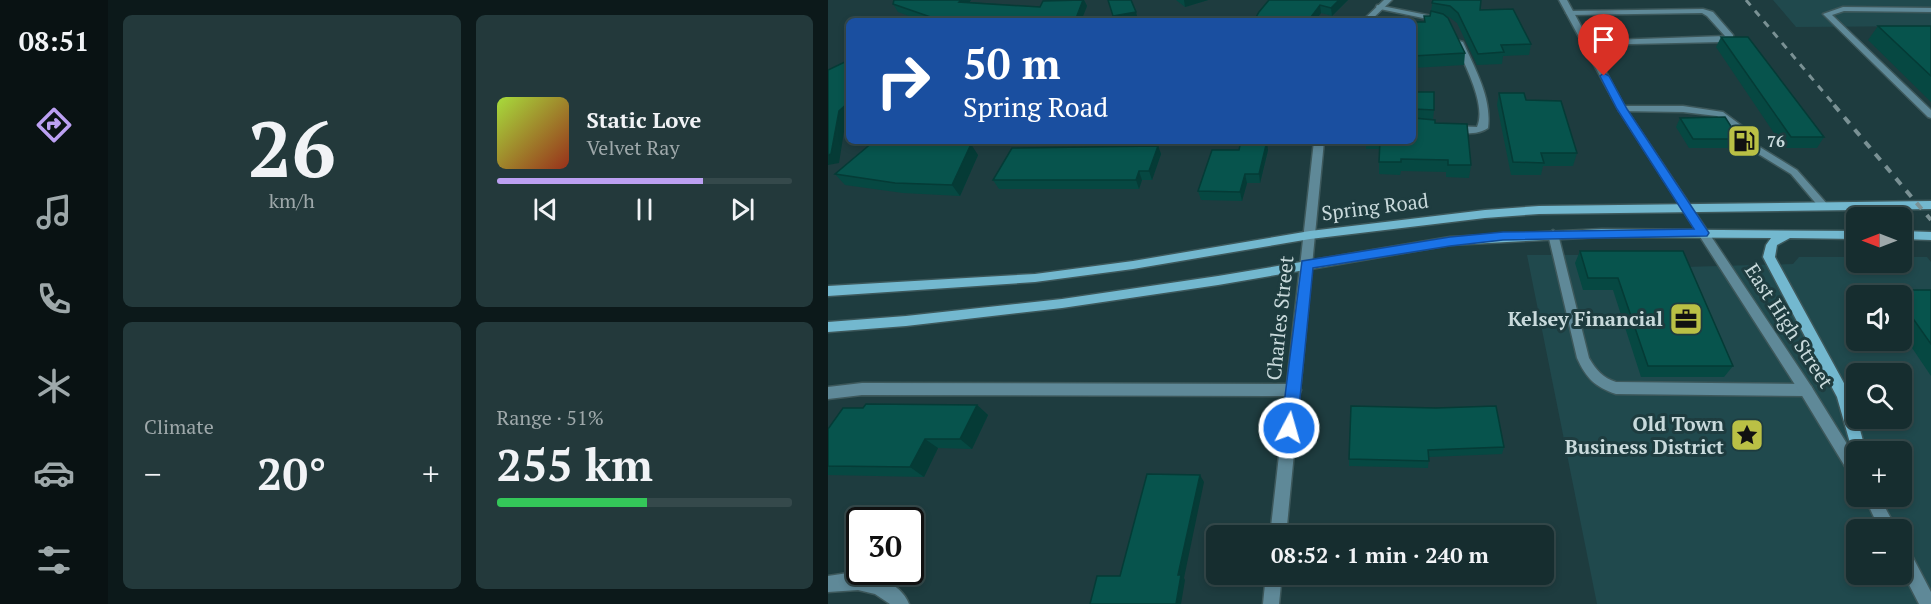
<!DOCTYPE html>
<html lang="en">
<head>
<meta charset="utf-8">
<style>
	body { margin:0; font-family:"PT Serif",serif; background:#23393b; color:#f1f3f6; height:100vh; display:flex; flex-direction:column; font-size:22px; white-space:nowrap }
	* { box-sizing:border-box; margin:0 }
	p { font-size:20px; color:#9ea8aa }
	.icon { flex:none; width:33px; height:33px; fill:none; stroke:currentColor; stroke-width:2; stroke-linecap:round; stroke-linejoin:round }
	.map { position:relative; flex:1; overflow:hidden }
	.drawer { display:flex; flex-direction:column; gap:15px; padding:15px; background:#0c191a; width:720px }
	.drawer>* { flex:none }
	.top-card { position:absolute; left:18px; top:18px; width:570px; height:126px; border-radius:9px; box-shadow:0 3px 9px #0003,0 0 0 2px #35494b; background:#1a4fa0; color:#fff; overflow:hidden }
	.needle { width:39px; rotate:270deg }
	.buttons { position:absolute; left:1018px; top:207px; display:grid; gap:12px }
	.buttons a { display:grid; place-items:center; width:66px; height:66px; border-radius:9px; background:#162d2f; box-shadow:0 3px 9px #0003,0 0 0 2px #35494b; font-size:30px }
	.speed { position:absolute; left:18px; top:507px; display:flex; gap:12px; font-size:30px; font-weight:700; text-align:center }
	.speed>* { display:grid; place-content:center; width:78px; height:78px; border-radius:50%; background:#162d2f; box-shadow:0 3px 9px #0003,0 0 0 2px #35494b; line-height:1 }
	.speed .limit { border:3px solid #111; border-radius:9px; background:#fff; color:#111 }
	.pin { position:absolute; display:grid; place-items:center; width:51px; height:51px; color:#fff; margin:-62px -26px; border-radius:50% 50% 50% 0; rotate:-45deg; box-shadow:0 0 6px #0007 }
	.pin .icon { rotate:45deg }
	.me { position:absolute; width:66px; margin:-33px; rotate:6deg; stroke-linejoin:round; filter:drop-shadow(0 0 4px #0008) }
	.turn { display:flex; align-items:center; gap:21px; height:126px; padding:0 18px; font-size:27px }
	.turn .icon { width:78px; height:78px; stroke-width:2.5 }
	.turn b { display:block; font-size:42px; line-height:51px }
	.big { font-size:45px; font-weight:700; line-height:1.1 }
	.drawer .tile { flex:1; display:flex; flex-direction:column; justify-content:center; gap:9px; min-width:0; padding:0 21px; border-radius:9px; background:#23393b }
	.drawer .dial { align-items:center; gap:0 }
	.dial b { font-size:78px; line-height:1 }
	.song { display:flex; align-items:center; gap:18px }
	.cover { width:72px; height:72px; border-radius:9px; background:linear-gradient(135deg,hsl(80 70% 55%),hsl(10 70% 35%)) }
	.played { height:6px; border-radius:3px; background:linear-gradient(90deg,#bca0f2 70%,#35494b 70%) }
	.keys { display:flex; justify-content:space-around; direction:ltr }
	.heat { display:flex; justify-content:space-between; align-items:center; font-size:33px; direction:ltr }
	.charge { height:9px; border-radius:4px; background:linear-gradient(90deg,#34c759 51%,#35494b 0) }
	.drawer .tiles { flex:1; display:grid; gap:15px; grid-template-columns:repeat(2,1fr) }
	.trip { position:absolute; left:378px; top:525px; width:348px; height:60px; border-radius:9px; background:#162d2f; box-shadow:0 3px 9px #0003,0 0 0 2px #35494b; font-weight:700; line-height:60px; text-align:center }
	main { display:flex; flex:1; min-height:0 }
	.tabs { display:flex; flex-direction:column; width:108px; justify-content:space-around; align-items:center; background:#091213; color:#9ea8aa }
	.tabs .icon { width:42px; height:42px }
	.tabs .active { color:#bca0f2 }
	.tabs b { font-size:27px; color:#f1f3f6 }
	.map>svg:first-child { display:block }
	.built { fill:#20494d; fill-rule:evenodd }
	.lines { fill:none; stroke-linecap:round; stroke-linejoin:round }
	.service-casing { stroke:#3d585b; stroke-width:3 }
	.minor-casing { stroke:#3d585b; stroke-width:3 }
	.tertiary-casing { stroke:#3d585b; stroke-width:3 }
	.secondary-casing { stroke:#3d585b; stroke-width:3 }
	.service { fill:#5f8998; fill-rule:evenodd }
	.minor { fill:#5f8998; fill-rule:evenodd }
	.tertiary { fill:#5f8998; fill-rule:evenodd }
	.secondary { fill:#73b8cf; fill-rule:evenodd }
	.rail-far1 { stroke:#7a9194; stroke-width:3; stroke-dasharray:7 7; stroke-linecap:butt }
	.rail { stroke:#7a9194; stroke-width:4; stroke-dasharray:8 8; stroke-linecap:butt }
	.wall { fill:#064842 }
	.shaded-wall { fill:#053b36 }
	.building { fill:#07544d; stroke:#053b36; stroke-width:1.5 }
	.route { fill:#1a73e8; stroke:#114b97; stroke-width:1.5 }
	.labels { text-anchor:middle; stroke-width:6; stroke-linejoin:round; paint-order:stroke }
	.far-poi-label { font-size:16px; font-weight:bold; fill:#c9dadc; stroke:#1e3c3f; text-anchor:start }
	.street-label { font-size:20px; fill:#c9dadc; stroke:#1e3c3f }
	.poi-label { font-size:20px; font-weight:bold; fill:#c9dadc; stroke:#1e3c3f; text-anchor:end }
</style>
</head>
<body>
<main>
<nav class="tabs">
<b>08:51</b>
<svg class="icon active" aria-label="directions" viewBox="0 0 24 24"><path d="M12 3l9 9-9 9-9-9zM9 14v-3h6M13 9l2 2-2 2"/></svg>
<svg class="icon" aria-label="music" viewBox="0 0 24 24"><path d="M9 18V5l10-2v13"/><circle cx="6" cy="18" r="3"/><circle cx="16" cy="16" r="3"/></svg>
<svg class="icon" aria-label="phone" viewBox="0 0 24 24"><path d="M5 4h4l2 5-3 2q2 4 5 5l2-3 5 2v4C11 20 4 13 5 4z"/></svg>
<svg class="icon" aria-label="climate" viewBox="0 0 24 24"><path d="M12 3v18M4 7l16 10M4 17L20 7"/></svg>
<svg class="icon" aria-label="car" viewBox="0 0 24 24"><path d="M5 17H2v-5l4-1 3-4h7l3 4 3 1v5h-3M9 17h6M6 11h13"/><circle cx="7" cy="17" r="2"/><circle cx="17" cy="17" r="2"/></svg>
<svg class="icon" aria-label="filters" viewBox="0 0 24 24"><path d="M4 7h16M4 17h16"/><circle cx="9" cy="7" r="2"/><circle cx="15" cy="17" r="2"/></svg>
</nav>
<section class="drawer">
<div class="tiles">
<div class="tile dial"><b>26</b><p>km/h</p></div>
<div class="tile">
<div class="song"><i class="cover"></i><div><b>Static Love</b><p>Velvet Ray</p></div></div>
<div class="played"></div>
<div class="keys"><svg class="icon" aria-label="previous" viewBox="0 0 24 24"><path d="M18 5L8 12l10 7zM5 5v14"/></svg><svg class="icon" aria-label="pause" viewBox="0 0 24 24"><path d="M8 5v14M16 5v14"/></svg><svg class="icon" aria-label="next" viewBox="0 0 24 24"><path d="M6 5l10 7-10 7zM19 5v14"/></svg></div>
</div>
<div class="tile"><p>Climate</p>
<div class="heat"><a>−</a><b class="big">20°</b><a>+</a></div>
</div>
<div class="tile"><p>Range · 51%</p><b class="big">255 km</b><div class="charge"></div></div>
</div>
</section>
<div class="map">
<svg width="1103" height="604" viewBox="0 0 1103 604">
	<rect width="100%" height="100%" fill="#1e3c3f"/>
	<path class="built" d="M 945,0 L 1103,0 L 1103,26 L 968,27 Z
		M 699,255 L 832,255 L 856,267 L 965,264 L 971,257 L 1029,257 L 1029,262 L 1074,262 L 1074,257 L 1099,257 L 1103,262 L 1103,604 L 769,604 ZM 1029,296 L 1074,296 L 1074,340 L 1029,340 ZM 1029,374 L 1074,374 L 1074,418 L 1029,418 ZM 1029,452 L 1074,452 L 1074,496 L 1029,496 ZM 1029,530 L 1074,530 L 1074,574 L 1029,574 Z"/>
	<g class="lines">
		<defs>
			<path id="service" d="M 549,5 L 614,18 L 618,20 L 614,22 L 552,9 L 548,7 Z
				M 1015,7 L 1103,8 L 1103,12 L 1016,11 L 1004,15 L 1103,110 L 1103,118 L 1100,117 L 995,14 Z
				M 875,9 L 885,12 L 905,35 L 905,39 L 894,42 L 758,45 L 755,45 L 755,41 L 897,36 L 879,16 L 874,13 L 742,15 L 738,13 L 742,11 Z
				M 628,40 L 635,42 C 647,69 664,98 660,128 C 651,135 629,135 620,129 L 625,126 L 649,127 C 659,105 636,64 627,42 Z
				M 794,106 L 855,106 L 895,112 L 914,126 L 930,146 L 969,170 L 1000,205 L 999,207 L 991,207 L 963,174 L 924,150 L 908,130 L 889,116 L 855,112 L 791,111 L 791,107 Z
				M 725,230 L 730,234 L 761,358 C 768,370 775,378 788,382 L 978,384 L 983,386 L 985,390 L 983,394 L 978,396 L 788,394 C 767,387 758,378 749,358 L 720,234 Z
				M 34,383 L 466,384 L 471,386 L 473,390 L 471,394 L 466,396 L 34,395 L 0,399 L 0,387 Z
				M 20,573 C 43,574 72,581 81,604 L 62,604 L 47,594 L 30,590 L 0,592 L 0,576 Z"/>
			<path id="minor" d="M 556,0 L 564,0 L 542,21 L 534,21 Z
				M 486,141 L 496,141 L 458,536 L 442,536 Z
				M 438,574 L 454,574 L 451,604 L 435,604 Z"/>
			<path id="tertiary" d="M 731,0 L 739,0 L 798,109 L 983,386 L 1029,460 L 1029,480 L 1024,478 L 973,394 L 790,109 Z
				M 1036,496 L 1051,496 L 1069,530 L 1052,530 Z
				M 1074,546 L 1080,548 L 1103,592 L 1103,604 L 1091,604 L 1074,571 Z"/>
			<path id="secondary" d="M 1103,201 L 1103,209 L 711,214 L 657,218 L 482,239 L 305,269 L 207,282 L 0,296 L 0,286 L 207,274 L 305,261 L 482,231 L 657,210 L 711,206 Z
				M 774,229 L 1029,231 L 1029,239 L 962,238 L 949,245 L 947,257 L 1023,396 L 1038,452 L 1029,452 L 1029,458 L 1026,457 L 1009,397 L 935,257 L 938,245 L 943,238 L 774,237 L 622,245 L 390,285 L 234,308 L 78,326 L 0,332 L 0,322 L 78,316 L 234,299 L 390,276 L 622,237 Z
				M 1074,231 L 1103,232 L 1103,240 L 1074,239 Z
				M 1036,496 L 1051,496 L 1052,498 L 1049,503 L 1044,505 L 1039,503 Z"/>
		</defs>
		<use href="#service" class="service-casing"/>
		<use href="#minor" class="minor-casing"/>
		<use href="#tertiary" class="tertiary-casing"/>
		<use href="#secondary" class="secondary-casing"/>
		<use href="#service" class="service"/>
		<use href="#minor" class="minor"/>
		<use href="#tertiary" class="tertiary"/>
		<use href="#secondary" class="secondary"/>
		<path class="rail-far1" d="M 918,0 L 1008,107"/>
		<path class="rail" d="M 1006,105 L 1103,220"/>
	</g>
	<path class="wall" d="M 66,0 L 143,0 L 141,2 L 212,7 L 229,0 L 256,0 L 259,6 L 253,21 L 95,21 L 70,12 L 65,4 Z
		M 348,0 L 380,0 L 357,7 Z
		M 520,0 L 504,16 L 493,13 L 487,21 L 426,21 L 431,12 Z
		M 605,0 L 652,10 L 703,44 L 701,55 L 675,56 L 674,64 L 649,65 L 629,23 L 621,17 L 618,16 L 637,53 L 636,65 L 585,68 L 585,22 L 596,22 L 596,16 L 602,16 Z
		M 1050,26 L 1103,26 L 1103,102 L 1040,40 Z
		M 893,37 L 996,137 L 989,148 L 956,148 L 888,47 Z
		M 585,92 L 606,110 L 605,120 L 607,123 L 643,165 L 641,178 L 618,177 L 618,172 L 573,171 L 572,175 L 551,174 L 551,149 L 538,149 L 538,141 L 585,141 Z
		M 671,93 L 698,100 L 749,153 L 745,166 L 715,166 L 713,175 L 683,175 L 669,105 Z
		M 852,118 L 911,139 L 906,148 L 861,148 L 848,127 Z
		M 330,146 L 333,154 L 324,180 L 314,180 L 311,189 L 171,189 L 165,180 Z
		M 411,150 L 440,150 L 432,183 L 419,183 L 414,201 L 373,200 L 370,191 Z
		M 150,155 L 132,196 L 75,193 L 17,185 L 7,174 Z
		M 752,251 L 855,251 L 905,366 L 896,377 L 813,377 L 785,290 L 755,290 L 747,263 Z
		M 1065,290 L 1103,290 L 1103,376 L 1074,333 L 1074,296 L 1059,296 Z
		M 149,405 L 160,415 L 144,449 L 110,448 L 96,477 L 0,475 L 0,429 L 35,408 Z
		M 523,406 L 676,447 L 674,454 L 601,457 L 600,468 L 521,466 L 521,459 Z"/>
	<path class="shaded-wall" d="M 133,0 L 143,0 L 136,10 L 131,2 Z
		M 255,0 L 256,0 L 259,6 L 253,21 L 247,21 Z
		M 356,0 L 380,0 L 357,7 Z
		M 511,0 L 520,0 L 504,16 L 503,8 Z
		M 492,5 L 493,13 L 487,21 L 480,21 Z
		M 308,12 L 310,20 L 286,21 L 285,16 Z
		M 21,102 L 21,117 L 18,119 L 11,163 L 0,165 L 0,155 L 11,111 Z
		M 439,141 L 440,150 L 432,183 L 431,174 Z
		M 143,144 L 150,155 L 132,196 L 124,185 Z
		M 330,146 L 333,154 L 324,180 L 321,171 Z
		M 311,171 L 314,180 L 311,189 L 308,180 Z
		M 417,174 L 419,183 L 414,201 L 412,192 Z
		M 149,405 L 160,415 L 144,449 L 132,439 Z
		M 97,439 L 110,448 L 96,477 L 82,467 Z
		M 372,475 L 376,482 L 356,578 L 357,580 L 353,604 L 348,604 L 350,575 Z"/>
	<path class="building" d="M 66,0 L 133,0 L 131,2 L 212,7 L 215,1 L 255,0 L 247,21 L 114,21 L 65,4 Z
		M 280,0 L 303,0 L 308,12 L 285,16 Z
		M 441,0 L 511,0 L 503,8 L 492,5 L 480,21 L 426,21 L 431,12 Z
		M 605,0 L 653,0 L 652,10 L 685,9 L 703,44 L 673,45 L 676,52 L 650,54 L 630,13 L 622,6 L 604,3 Z
		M 603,11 L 615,14 L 620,18 L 637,53 L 585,56 L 585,22 L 597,22 L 596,16 L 602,16 Z
		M 1050,26 L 1103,26 L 1103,76 Z
		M 893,37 L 920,37 L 996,137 L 963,137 Z
		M 21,60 L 21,102 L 11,111 L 3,154 L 0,155 L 0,70 Z
		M 585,92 L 606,92 L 606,110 L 585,109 Z
		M 671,93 L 696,93 L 698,100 L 733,101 L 749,153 L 713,153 L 716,163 L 685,162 Z
		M 897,117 L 911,139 L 865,139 L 852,118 Z
		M 585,118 L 607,120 L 607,123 L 639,124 L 643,165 L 620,165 L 620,160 L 573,159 L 573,162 L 551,162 L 552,141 L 585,141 Z
		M 60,141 L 90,141 L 111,144 L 143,144 L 124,185 L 67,183 L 7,174 L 45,142 L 57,144 Z
		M 413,141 L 439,141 L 431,174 L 417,174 L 412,192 L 370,191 L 384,150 L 411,150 Z
		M 330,146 L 321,171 L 311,171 L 308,180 L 165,180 L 184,148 Z
		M 752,251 L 855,251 L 905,366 L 820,366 L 790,278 L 760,278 Z
		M 1065,290 L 1103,290 L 1103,344 L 1074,303 L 1074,296 L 1069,296 Z
		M 38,404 L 149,405 L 132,439 L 97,439 L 82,467 L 0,466 L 0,429 L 15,408 L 35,408 Z
		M 523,406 L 608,408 L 668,406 L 676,447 L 600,450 L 601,461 L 521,459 Z
		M 319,474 L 372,475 L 350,575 L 353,575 L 348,604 L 262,604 L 269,576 L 292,576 Z"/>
	<path class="route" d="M 776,73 L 781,76 L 799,109 L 879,230 L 881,233 L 879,236 L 675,240 L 622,246 L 485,268 L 469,428 L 467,433 L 461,436 L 456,433 L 453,428 L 474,261 L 622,237 L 675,232 L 866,229 L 789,109 L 772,76 Z"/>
	<defs>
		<symbol id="fuel-square" viewBox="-11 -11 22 22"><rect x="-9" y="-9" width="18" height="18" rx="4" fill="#bac045" stroke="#1e3c3f"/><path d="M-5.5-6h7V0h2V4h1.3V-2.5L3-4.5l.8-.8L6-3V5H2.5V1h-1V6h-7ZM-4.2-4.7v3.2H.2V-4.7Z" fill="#111"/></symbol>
		<symbol id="office-square" viewBox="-11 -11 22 22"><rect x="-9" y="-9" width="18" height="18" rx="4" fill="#bac045" stroke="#1e3c3f"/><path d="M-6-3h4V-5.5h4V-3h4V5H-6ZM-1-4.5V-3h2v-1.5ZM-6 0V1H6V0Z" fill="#111"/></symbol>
		<symbol id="sight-square" viewBox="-11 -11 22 22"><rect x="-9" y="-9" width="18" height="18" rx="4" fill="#bac045" stroke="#1e3c3f"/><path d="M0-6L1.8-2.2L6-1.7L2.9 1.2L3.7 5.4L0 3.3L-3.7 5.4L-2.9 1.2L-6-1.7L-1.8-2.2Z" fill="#111"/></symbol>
	</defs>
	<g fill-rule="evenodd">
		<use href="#fuel-square" x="897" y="122" width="38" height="38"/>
		<use href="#office-square" x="839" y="300" width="38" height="38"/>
		<use href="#sight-square" x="900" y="416" width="38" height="38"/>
	</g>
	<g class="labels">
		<g class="far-poi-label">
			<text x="939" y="147">76</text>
		</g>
		<g class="street-label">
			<text transform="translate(547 207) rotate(-7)" y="7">Spring Road</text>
			<text transform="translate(452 318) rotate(-84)" y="7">Charles Street</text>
			<text transform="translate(961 326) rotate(57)" y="7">East High Street</text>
		</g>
		<g class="poi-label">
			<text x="835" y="326">Kelsey Financial</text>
			<text x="896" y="431">Old Town<tspan x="896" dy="23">Business District</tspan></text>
		</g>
	</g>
</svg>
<div class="buttons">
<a><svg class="needle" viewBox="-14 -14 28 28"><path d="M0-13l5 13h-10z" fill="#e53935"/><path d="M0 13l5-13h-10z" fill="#9ea8aa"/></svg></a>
<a><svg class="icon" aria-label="sound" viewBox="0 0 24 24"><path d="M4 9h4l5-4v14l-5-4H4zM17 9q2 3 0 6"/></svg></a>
<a><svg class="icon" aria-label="search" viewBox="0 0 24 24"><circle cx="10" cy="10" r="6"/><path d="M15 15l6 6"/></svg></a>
<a>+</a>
<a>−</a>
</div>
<div class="speed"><div class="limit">30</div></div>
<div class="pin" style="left:776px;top:76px;background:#d93025"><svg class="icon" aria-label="arrive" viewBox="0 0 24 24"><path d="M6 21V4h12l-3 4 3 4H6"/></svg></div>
<svg class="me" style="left:461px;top:428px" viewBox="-20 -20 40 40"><circle r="17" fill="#1a73e8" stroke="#fff" stroke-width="3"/><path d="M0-11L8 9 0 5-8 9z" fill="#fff"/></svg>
<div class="trip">08:52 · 1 min · 240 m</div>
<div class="top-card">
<div class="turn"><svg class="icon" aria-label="right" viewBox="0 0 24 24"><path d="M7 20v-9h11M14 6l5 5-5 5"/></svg><div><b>50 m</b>Spring Road</div></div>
</div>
</div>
</main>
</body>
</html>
